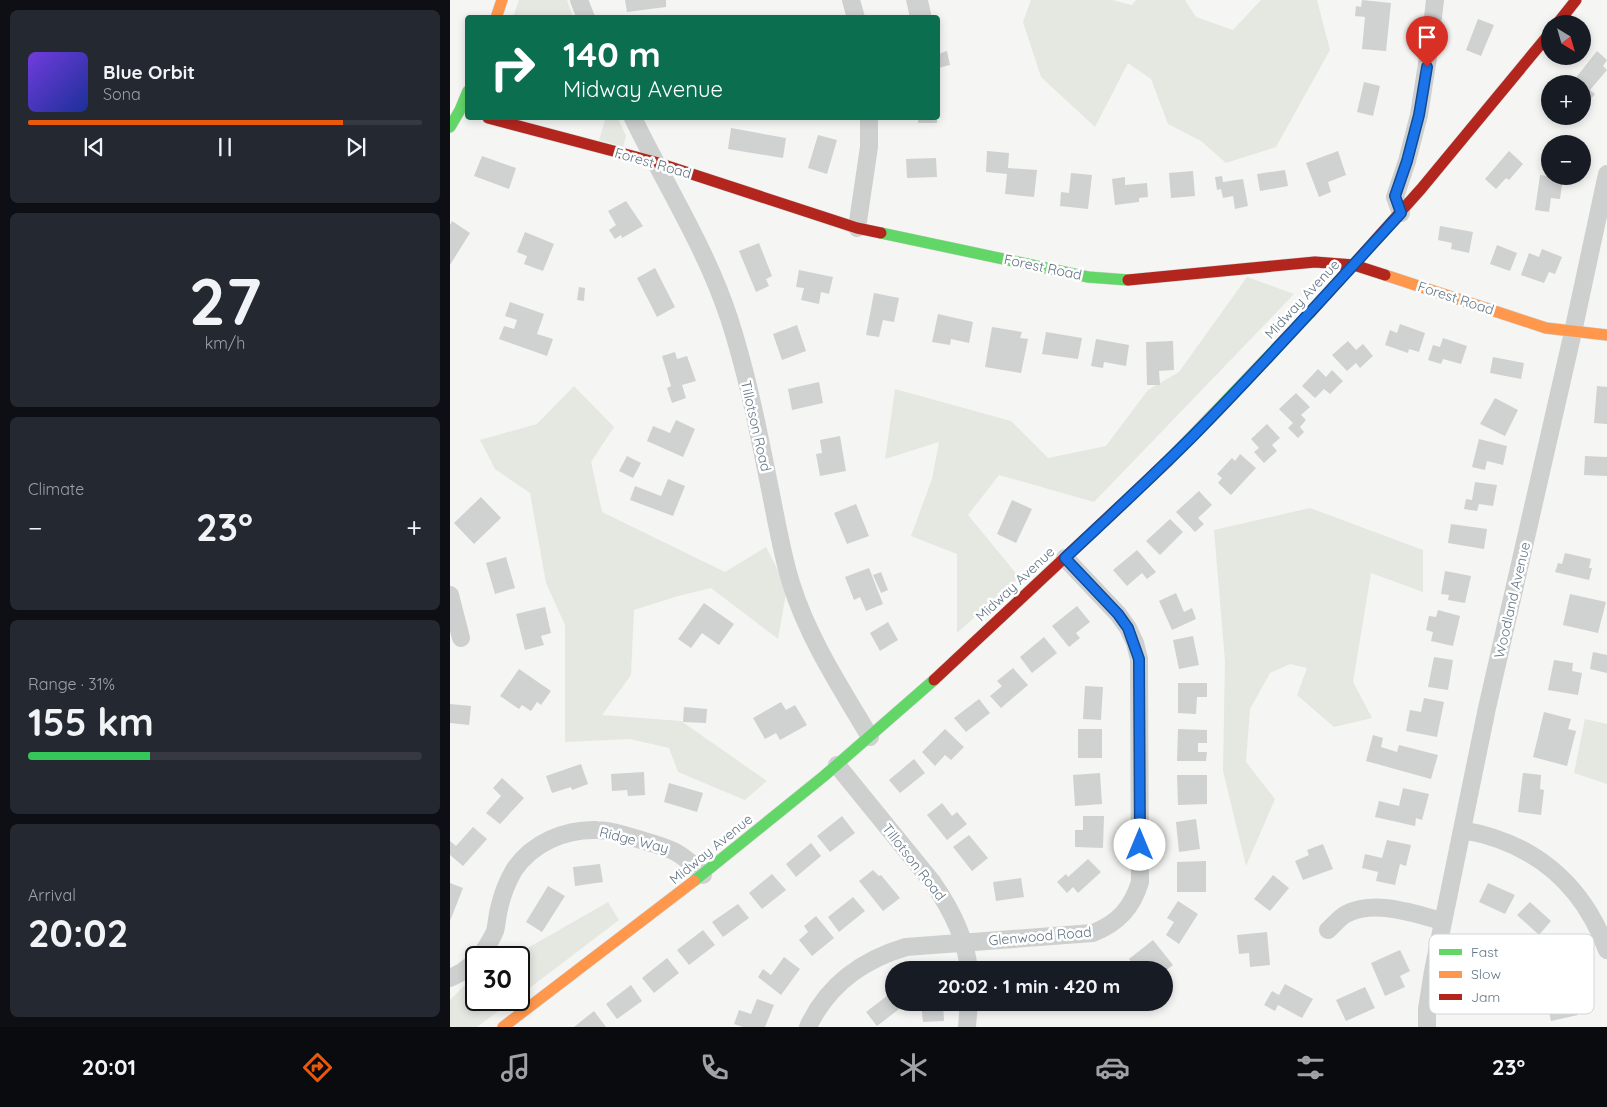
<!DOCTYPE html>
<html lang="en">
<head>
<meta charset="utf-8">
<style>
	body { margin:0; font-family:Quicksand,sans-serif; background:#242831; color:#f1f3f6; height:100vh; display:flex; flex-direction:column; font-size:19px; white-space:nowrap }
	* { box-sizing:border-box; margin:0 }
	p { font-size:16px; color:#9ea1a6 }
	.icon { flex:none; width:28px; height:28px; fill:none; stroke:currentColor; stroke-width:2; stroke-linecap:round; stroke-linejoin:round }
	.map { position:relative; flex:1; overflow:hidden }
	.details { display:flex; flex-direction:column; gap:10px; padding:10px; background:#0d0f14; width:450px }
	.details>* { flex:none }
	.top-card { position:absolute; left:15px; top:15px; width:475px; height:105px; border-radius:5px; box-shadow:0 2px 8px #0003; background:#0b6e4f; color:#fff; overflow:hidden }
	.needle { width:32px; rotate:143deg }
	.controls { position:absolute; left:1091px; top:15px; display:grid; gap:10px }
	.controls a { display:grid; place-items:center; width:50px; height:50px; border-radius:50%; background:#171b24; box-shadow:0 2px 8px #0003; font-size:25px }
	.speed { position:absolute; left:15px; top:946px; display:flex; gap:10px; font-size:25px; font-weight:700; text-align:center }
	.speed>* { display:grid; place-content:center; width:65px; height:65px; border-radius:50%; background:#171b24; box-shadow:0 2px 8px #0003; line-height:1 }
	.speed .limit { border:2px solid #111; border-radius:8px; background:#fff; color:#111 }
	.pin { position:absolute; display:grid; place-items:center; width:42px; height:42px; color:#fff; margin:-51px -21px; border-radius:50% 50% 50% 0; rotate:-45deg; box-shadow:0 0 5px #0007 }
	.pin .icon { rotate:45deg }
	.me { position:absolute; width:55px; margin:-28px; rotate:0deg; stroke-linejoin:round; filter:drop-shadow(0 0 4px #0008) }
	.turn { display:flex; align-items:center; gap:18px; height:105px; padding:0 15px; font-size:22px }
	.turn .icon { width:65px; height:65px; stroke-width:2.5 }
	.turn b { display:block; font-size:35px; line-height:42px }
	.big { font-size:38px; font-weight:800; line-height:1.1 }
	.details .widget { flex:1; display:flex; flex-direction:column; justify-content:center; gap:8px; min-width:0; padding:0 18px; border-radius:8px; background:#242831 }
	.details .dial { align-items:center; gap:0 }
	.dial b { font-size:65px; line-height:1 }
	.song { display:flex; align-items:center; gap:15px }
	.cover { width:60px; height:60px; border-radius:8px; background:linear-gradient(135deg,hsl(260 70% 55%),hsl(230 70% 35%)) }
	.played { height:5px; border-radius:2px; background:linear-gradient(90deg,#ea580c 80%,#363941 80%) }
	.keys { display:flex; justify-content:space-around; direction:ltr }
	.heat { display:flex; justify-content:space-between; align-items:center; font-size:28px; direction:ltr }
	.charge { height:8px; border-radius:4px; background:linear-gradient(90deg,#34c759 31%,#363941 0) }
	.trip { position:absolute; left:435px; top:961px; width:288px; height:50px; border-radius:25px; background:#171b24; box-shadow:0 2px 8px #0003; font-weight:800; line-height:50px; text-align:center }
	.tabs { display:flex; height:80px; justify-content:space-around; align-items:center; background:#090b0e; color:#9ea1a6 }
	.tabs .icon { width:35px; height:35px }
	.tabs .active { color:#ea580c }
	.tabs b { font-size:22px; color:#f1f3f6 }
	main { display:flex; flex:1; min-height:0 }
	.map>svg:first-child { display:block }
	.green { fill:#e4e8e1 }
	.building { fill:#d0d1d1 }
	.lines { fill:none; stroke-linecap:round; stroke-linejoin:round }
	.fast-casing { stroke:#d1d3d3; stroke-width:12 }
	.slow-casing { stroke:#d1d3d3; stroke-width:12 }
	.jam-casing { stroke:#d1d3d3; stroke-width:12 }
	.street { stroke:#ced0d0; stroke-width:18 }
	.fast { stroke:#63d668; stroke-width:11 }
	.slow { stroke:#ff974d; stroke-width:11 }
	.jam { stroke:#b3261e; stroke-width:11 }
	.route-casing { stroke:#114b97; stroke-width:12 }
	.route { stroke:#1a73e8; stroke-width:9 }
	.labels { text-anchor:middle; stroke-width:5; stroke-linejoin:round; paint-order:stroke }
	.street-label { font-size:14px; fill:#637686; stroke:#fff }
	.key { fill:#fff; stroke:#d0d6db; stroke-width:1 }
	.key-label { font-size:14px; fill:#637686 }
</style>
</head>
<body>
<main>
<section class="details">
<div class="widget">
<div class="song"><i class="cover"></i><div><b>Blue Orbit</b><p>Sona</p></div></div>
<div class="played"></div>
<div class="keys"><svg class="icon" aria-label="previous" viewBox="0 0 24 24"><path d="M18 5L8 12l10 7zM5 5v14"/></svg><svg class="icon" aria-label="pause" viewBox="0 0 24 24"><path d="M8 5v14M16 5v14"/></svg><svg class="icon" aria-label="next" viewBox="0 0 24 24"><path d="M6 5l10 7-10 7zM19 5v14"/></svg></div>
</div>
<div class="widget dial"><b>27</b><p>km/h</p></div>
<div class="widget"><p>Climate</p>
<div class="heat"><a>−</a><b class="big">23°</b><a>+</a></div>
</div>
<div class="widget"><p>Range · 31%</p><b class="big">155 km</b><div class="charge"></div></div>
<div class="widget"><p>Arrival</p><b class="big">20:02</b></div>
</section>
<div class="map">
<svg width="1157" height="1027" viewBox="0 0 1157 1027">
	<rect width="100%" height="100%" fill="#f5f5f3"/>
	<path class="green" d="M 69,0 L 117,0 L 123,17 L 63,17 Z
		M 581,0 L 662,0 L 682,5 L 686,0 L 735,0 L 746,17 L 783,30 L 811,0 L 867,0 L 880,50 L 826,147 L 776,163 L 751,141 L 718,124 L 701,79 L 678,63 L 645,127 L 591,77 L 573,22 Z
		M 147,118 L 168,118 L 176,136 L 173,147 L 149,140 L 155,120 Z
		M 797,277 L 844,294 L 644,502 L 549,475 L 518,515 L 569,577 L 507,633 L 507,554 L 461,536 L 482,479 L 489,442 L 435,459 L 445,389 L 561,421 L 598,458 L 656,446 L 698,390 L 729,372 Z
		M 124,386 L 164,427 L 141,462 L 152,512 L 275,572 L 316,547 L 337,588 L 328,639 L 261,588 L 228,596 L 184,610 L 181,675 L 152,715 L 231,721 L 317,781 L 295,800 L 228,772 L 219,748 L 180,739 L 115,742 L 115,625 L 96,583 L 80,493 L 45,469 L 30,440 L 87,424 Z
		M 860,508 L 973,550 L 973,592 L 921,573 L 903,682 L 922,718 L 884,727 L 847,695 L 857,668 L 840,664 L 820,673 L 800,709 L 796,762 L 825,799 L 796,866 L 773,771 L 775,661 L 764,530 Z
		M 1135,719 L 1157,724 L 1157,784 L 1124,773 Z
		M 158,902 L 169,920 L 69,996 L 69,958 L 62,957 Z
		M 26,978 L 26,1000 L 63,1000 L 27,1027 L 0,1027 L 0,1000 L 15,985 Z"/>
	<path class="building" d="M 175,0 L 216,0 L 216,7 L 177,12 Z
		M 456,0 L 478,0 L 482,18 L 460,18 Z
		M 912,0 L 941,3 L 936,51 L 912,49 L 915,17 L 905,16 L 906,6 L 911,7 Z
		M 1028,19 L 1044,25 L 1031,56 L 1016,50 Z
		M 497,51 L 500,65 L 488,68 L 488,54 Z
		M 1147,51 L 1157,60 L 1153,66 L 1157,70 L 1140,90 L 1145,94 L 1132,110 L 1132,84 L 1121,84 Z
		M 914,82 L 930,86 L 923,116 L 907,112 Z
		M 468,118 L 487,118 L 487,123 L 468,123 Z
		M 281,128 L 336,138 L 333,158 L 278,149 Z
		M 368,135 L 387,140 L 377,174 L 358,168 Z
		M 537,151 L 559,153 L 558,168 L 587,170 L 584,197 L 555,194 L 557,174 L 536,172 Z
		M 888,151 L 896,175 L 878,182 L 881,192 L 869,197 L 856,163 Z
		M 1059,151 L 1073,164 L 1059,180 L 1056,178 L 1046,189 L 1035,179 Z
		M 32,156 L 66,168 L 59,189 L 24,176 Z
		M 486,158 L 487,177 L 457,178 L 456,159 Z
		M 835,170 L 838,186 L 810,191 L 807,174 Z
		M 743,171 L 745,196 L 721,198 L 719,173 Z
		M 621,173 L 642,175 L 638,209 L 610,206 L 611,192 L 619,193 Z
		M 1090,175 L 1113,178 L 1110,199 L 1101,198 L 1099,212 L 1085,210 Z
		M 772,176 L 773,182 L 793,179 L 798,206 L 785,209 L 783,196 L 773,198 L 771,189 L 767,190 L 765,177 Z
		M 675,177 L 675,185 L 697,183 L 698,197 L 689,198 L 689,202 L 665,205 L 662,179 Z
		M 176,201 L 193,226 L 172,238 L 171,235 L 165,239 L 159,230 L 166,225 L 158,211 Z
		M 2,221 L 20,233 L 0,265 L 0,225 Z
		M 990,226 L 1023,232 L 1019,253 L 1001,249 L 1002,243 L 988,240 Z
		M 75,232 L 104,244 L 93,271 L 74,264 L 77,256 L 67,252 Z
		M 309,243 L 322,276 L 316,279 L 319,286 L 306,292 L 289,251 Z
		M 1047,245 L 1067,253 L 1060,271 L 1040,264 Z
		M 1092,249 L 1112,257 L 1105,274 L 1099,272 L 1094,283 L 1071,275 L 1079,253 L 1089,257 Z
		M 205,268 L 225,307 L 207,317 L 187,278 Z
		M 349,270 L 383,277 L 379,294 L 371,292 L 369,304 L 351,300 L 354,288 L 346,287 Z
		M 129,287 L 135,288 L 134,301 L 127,300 Z
		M 424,293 L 449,298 L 444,322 L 433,320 L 429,337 L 416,335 Z
		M 60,302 L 94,314 L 87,334 L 103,339 L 97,356 L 49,339 L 54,326 L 64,329 L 67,320 L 55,316 Z
		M 488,314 L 523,322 L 519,343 L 501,339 L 500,345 L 482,342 Z
		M 950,324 L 975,333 L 969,352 L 959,349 L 958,353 L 935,345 L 940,330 L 947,333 Z
		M 347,325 L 356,351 L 332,360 L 323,334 Z
		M 542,327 L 572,332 L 570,338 L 578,339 L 571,373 L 535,367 Z
		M 596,332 L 632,338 L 628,359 L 592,354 Z
		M 993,338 L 1017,346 L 1011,364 L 993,359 L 991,364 L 978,360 L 983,345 L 990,347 Z
		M 646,339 L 679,345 L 676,366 L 654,362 L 653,368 L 641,366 Z
		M 723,341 L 724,370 L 709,371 L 710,385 L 697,385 L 696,342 Z
		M 898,341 L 906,350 L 913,344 L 923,356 L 910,368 L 906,363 L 897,371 L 882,355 Z
		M 225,352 L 227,359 L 237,356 L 246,381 L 232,385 L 236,398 L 222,403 L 217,388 L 221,386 L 212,356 Z
		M 1043,357 L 1074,363 L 1071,379 L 1040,373 Z
		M 868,369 L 876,377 L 882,370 L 893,381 L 880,394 L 874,389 L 865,398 L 852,386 Z
		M 369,382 L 373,403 L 342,410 L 338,389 Z
		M 1147,386 L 1157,387 L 1157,424 L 1144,423 Z
		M 846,393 L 860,407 L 851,415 L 856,420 L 850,427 L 854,432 L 848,438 L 838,428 L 843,423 L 829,409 Z
		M 1045,398 L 1068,410 L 1055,436 L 1030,424 Z
		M 226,420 L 245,429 L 233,457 L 197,441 L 203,426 L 220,433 Z
		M 817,424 L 830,438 L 822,445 L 827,451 L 814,463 L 804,452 L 809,448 L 801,439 Z
		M 390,436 L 396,471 L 370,476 L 366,454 L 372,453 L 370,440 Z
		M 1029,439 L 1057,446 L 1053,465 L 1037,461 L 1035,470 L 1022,467 Z
		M 790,454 L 806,468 L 781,495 L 768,483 L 772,478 L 767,474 L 782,458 L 785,461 Z
		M 177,456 L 191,463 L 183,478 L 169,471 Z
		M 1135,456 L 1157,457 L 1157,476 L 1134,475 Z
		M 218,479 L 235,486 L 223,516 L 180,500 L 185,486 L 211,496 Z
		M 1025,482 L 1047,485 L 1043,506 L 1029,504 L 1027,511 L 1014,509 L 1016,499 L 1022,500 Z
		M 749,491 L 762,505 L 748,518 L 754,524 L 745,532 L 726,512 Z
		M 31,497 L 51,518 L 24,544 L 4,523 Z
		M 562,500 L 582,509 L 566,543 L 547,534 Z
		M 406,504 L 419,536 L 397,544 L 384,513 Z
		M 720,519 L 733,532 L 710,555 L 696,541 Z
		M 1001,524 L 1037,529 L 1034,549 L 998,543 Z
		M 687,550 L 706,572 L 697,579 L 692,573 L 677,586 L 663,570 Z
		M 1115,553 L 1141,559 L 1139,568 L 1142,568 L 1139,580 L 1105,572 L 1108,563 L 1112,564 Z
		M 56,557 L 65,588 L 45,594 L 36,563 Z
		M 419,568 L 433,604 L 416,611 L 410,597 L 404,600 L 395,577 Z
		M 995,571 L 1021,576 L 1015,603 L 998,600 L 999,595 L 991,594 Z
		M 431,572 L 438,590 L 431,593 L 423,575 Z
		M 726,593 L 734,612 L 742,608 L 746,619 L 722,630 L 709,601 Z
		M 1120,594 L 1156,602 L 1148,633 L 1113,625 Z
		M 254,603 L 284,624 L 269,645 L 252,633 L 241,648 L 228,639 Z
		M 627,606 L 640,622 L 626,633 L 630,638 L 619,647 L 602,626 Z
		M 95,607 L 101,633 L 91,636 L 94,645 L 75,650 L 66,614 Z
		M 988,610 L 1010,616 L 1003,646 L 981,641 L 983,632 L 976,630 L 979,616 L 986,617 Z
		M 438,622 L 448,640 L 430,651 L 420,633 Z
		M 743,636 L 749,665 L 729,669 L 723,640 Z
		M 594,637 L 607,653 L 582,673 L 570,657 Z
		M 1143,652 L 1157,655 L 1157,673 L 1140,669 Z
		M 984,657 L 1003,660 L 998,690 L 978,687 Z
		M 1104,660 L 1123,663 L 1122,671 L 1132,673 L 1128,695 L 1098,690 Z
		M 563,668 L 578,685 L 551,708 L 540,696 L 552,686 L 547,681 Z
		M 69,669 L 101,691 L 91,705 L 87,702 L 81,711 L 72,705 L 69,709 L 50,696 Z
		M 728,683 L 757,683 L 757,697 L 747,697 L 746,714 L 728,713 Z
		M 635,686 L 653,687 L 651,720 L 633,719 Z
		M 974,698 L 994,702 L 987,737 L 956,731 L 960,710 L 971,712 Z
		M 529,699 L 540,713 L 516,732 L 504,718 Z
		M 331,702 L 336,710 L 345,705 L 357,725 L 330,740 L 326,733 L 315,739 L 303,718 Z
		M 0,704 L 21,706 L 19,725 L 0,723 Z
		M 234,707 L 257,709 L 256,723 L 233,722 Z
		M 1094,712 L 1121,719 L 1118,729 L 1126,731 L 1117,766 L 1083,757 Z
		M 495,729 L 514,747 L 501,760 L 495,755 L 485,766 L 472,752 Z
		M 628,729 L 652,729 L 652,758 L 628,758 Z
		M 728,729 L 757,730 L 757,743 L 748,743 L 748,752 L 757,752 L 756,761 L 727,761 Z
		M 923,735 L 933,738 L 931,747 L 947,752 L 949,745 L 988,755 L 981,779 L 916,761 Z
		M 464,759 L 475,773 L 450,793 L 439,780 Z
		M 131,764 L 138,784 L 122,790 L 121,787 L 102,793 L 96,776 Z
		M 194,772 L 195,795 L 178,796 L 177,790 L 162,791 L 161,774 Z
		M 650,773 L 652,804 L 625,806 L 623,775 Z
		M 1073,773 L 1091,775 L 1090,789 L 1094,790 L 1091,815 L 1068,812 Z
		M 727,775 L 757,775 L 757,804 L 728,805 Z
		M 52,778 L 74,798 L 50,824 L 36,813 L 51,796 L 43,788 Z
		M 219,783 L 253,793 L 247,812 L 214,802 Z
		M 953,788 L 979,794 L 972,820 L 966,818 L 965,826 L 925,817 L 929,801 L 949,806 Z
		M 492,803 L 502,816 L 507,812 L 517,824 L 497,840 L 477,815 Z
		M 392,816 L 405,833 L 380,852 L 367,836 Z
		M 633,816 L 654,816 L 653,848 L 625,847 L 625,830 L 633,830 Z
		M 746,819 L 750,849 L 729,852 L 726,822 Z
		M 23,827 L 37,839 L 13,866 L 0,855 L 0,841 L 6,846 Z
		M 519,835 L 538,858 L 522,871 L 503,847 Z
		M 937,840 L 961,845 L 956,866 L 950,864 L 945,885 L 926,881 L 928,872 L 912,868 L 915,854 L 932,858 Z
		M 361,843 L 371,856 L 346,877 L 336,864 Z
		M 873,844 L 883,869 L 853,880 L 845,861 L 859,855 L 857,850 Z
		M 638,859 L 651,872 L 628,893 L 623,887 L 617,893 L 607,882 L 616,874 L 618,877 Z
		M 756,861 L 756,892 L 727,892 L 727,862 Z
		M 150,864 L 153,882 L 125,886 L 123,867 Z
		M 423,870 L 429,876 L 431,875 L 450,898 L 433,911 L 409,881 Z
		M 322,874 L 336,890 L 312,909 L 299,893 Z
		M 823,875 L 839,888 L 820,911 L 804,899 Z
		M 571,878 L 574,897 L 546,901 L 543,882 Z
		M 0,883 L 13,888 L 0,921 Z
		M 1038,883 L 1065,895 L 1055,914 L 1029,902 Z
		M 98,886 L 115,896 L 92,932 L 76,922 Z
		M 403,897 L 415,911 L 389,932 L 378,917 Z
		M 728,901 L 748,914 L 729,944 L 716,935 L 724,922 L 717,918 Z
		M 1080,902 L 1101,921 L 1089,935 L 1067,915 Z
		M 288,904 L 299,918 L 273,937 L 262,922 Z
		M 366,916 L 384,938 L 362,956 L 349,940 L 358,932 L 354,926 Z
		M 253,930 L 265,945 L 239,965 L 227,950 Z
		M 817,932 L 820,965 L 800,967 L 799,953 L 789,954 L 787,935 Z
		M 703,940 L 723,965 L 714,972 L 714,970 L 712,970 L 707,964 L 699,970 L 687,970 L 679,959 Z
		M 950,950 L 960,971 L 950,976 L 955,987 L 935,996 L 921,963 Z
		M 334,957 L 350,969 L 331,995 L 308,977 L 313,969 L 321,975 Z
		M 217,958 L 229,973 L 204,993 L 192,978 Z
		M 663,967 L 664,970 L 652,970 L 652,969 Z
		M 835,984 L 863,999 L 852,1018 L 828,1005 L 825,1011 L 814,1005 L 822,991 L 829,995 Z
		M 181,985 L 192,1001 L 167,1019 L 156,1004 Z
		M 915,987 L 925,1008 L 896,1021 L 886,1000 Z
		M 1122,987 L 1128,1015 L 1101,1021 L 1098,1007 L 1112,1004 L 1109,990 Z
		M 442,992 L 444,994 L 444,1002 L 450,1002 L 453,1006 L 427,1026 L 416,1012 Z
		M 307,999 L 324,1005 L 315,1027 L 293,1027 L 284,1024 L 289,1010 L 301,1014 Z
		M 471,1002 L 493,1002 L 494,1021 L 473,1022 Z
		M 144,1011 L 156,1027 L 124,1027 Z"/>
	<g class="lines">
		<defs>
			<path id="fast" d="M 0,127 L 10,110 L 18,91
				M 431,233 L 638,277 L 678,280
				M 718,461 L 860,313
				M 244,881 L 374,776 L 484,680"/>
			<path id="slow" d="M 46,18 L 52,0
				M 935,275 L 1096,328 L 1157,335
				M 53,1027 L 244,881"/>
			<path id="jam" d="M 1107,24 L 1126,0
				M 38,118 L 205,162 L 407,228 L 431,233
				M 678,280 L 865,262 L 904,265 L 935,275
				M 860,313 L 971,189 L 1100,33
				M 484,680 L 718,461"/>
		</defs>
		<use href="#fast" class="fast-casing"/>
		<use href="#slow" class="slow-casing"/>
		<use href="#jam" class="jam-casing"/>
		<path class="street" d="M 129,0 L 136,18
			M 401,0 L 406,18
			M 183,118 C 215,184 256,248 279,318 C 298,376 309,435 321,494 C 327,524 332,554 341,583 C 358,638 391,688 420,737
			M 951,213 L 945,197 L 957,161 L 969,115 L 979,51 L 985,0
			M 407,228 L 419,147 L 419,118
			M 0,595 L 11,638
			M 387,765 L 483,883 C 501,909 516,938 519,970
			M 1012,830 C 1083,842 1132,883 1157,950
			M 878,930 C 884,925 890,917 896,914 C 927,899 963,914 993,921
			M 29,958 C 35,949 41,941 45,931 C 47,924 47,916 49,909 C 52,895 57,882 64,870 C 82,843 115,829 147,830 C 160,830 174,835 188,839 C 219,848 230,850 253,875
			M 0,978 L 12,972 L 26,961
			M 358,1027 C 377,986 412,960 456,947 L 643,933 C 668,923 682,908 690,882 L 689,659 L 685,643 L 678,628 L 668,614 L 615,558
			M 517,1027 L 519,1002
			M 977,1027 L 977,1009 L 983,971 L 1037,708 L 1123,332 L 1157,174"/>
		<use href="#fast" class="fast"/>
		<use href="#slow" class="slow"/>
		<use href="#jam" class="jam"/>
	</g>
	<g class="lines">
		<defs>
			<path id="route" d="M 690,845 L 689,659 L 678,628 L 668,614 L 615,558 C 659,517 702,477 744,435 C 815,363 882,288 951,213 L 945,196 L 957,161 L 969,115 L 977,67"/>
		</defs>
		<use href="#route" class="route-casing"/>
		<use href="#route" class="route"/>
	</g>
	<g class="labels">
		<g class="street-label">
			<text transform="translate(203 163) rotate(16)" y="5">Forest Road</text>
			<text transform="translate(593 267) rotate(12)" y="5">Forest Road</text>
			<text transform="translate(1006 298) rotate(18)" y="5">Forest Road</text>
			<text transform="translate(852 299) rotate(-47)" y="5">Midway Avenue</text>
			<text transform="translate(306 426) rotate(77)" y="5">Tillotson Road</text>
			<text transform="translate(565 584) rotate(-43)" y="5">Midway Avenue</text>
			<text transform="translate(1062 600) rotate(-77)" y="5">Woodland Avenue</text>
			<text transform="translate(184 840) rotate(14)" y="5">Ridge Way</text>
			<text transform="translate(261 849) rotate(-39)" y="5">Midway Avenue</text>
			<text transform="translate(464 862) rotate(52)" y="5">Tillotson Road</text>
			<text transform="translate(590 936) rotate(-5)" y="5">Glenwood Road</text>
		</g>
	</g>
	<rect x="979" y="934" width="165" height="80" rx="8" class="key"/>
	<rect x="989" y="949" width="23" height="6" fill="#63d668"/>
	<rect x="989" y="971" width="23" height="7" fill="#ff974d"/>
	<rect x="989" y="994" width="23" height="6" fill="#b3261e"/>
	<g class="key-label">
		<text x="1021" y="957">Fast</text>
		<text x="1021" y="979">Slow</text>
		<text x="1021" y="1002">Jam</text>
	</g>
</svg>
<div class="controls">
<a><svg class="needle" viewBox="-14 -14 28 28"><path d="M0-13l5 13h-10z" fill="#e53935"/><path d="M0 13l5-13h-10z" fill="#9ea1a6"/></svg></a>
<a>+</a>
<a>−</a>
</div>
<div class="speed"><div class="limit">30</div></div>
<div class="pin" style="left:977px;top:67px;background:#d93025"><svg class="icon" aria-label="arrive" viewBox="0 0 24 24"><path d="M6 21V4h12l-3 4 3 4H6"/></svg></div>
<svg class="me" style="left:690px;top:845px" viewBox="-20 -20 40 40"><circle r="19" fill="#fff"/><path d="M0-13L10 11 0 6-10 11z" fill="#1a73e8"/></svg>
<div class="trip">20:02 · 1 min · 420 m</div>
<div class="top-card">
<div class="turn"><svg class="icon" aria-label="right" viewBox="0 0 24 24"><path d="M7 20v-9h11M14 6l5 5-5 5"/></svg><div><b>140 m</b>Midway Avenue</div></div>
</div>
</div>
</main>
<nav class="tabs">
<b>20:01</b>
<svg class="icon active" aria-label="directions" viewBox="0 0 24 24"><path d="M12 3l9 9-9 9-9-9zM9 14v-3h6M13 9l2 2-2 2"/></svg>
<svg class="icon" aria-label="music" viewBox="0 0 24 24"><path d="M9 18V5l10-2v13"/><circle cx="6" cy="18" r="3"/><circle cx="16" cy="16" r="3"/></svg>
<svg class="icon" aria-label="phone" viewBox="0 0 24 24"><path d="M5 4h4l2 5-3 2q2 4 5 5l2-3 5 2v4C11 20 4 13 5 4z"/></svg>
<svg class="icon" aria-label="climate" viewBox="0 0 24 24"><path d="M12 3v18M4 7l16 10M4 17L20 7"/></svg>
<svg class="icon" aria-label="car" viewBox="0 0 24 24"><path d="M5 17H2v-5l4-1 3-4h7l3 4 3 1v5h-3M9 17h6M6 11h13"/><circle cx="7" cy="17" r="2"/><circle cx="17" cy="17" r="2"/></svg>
<svg class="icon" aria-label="filters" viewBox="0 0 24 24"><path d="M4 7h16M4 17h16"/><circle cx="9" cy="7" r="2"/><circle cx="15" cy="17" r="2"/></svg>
<b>23°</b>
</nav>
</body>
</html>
